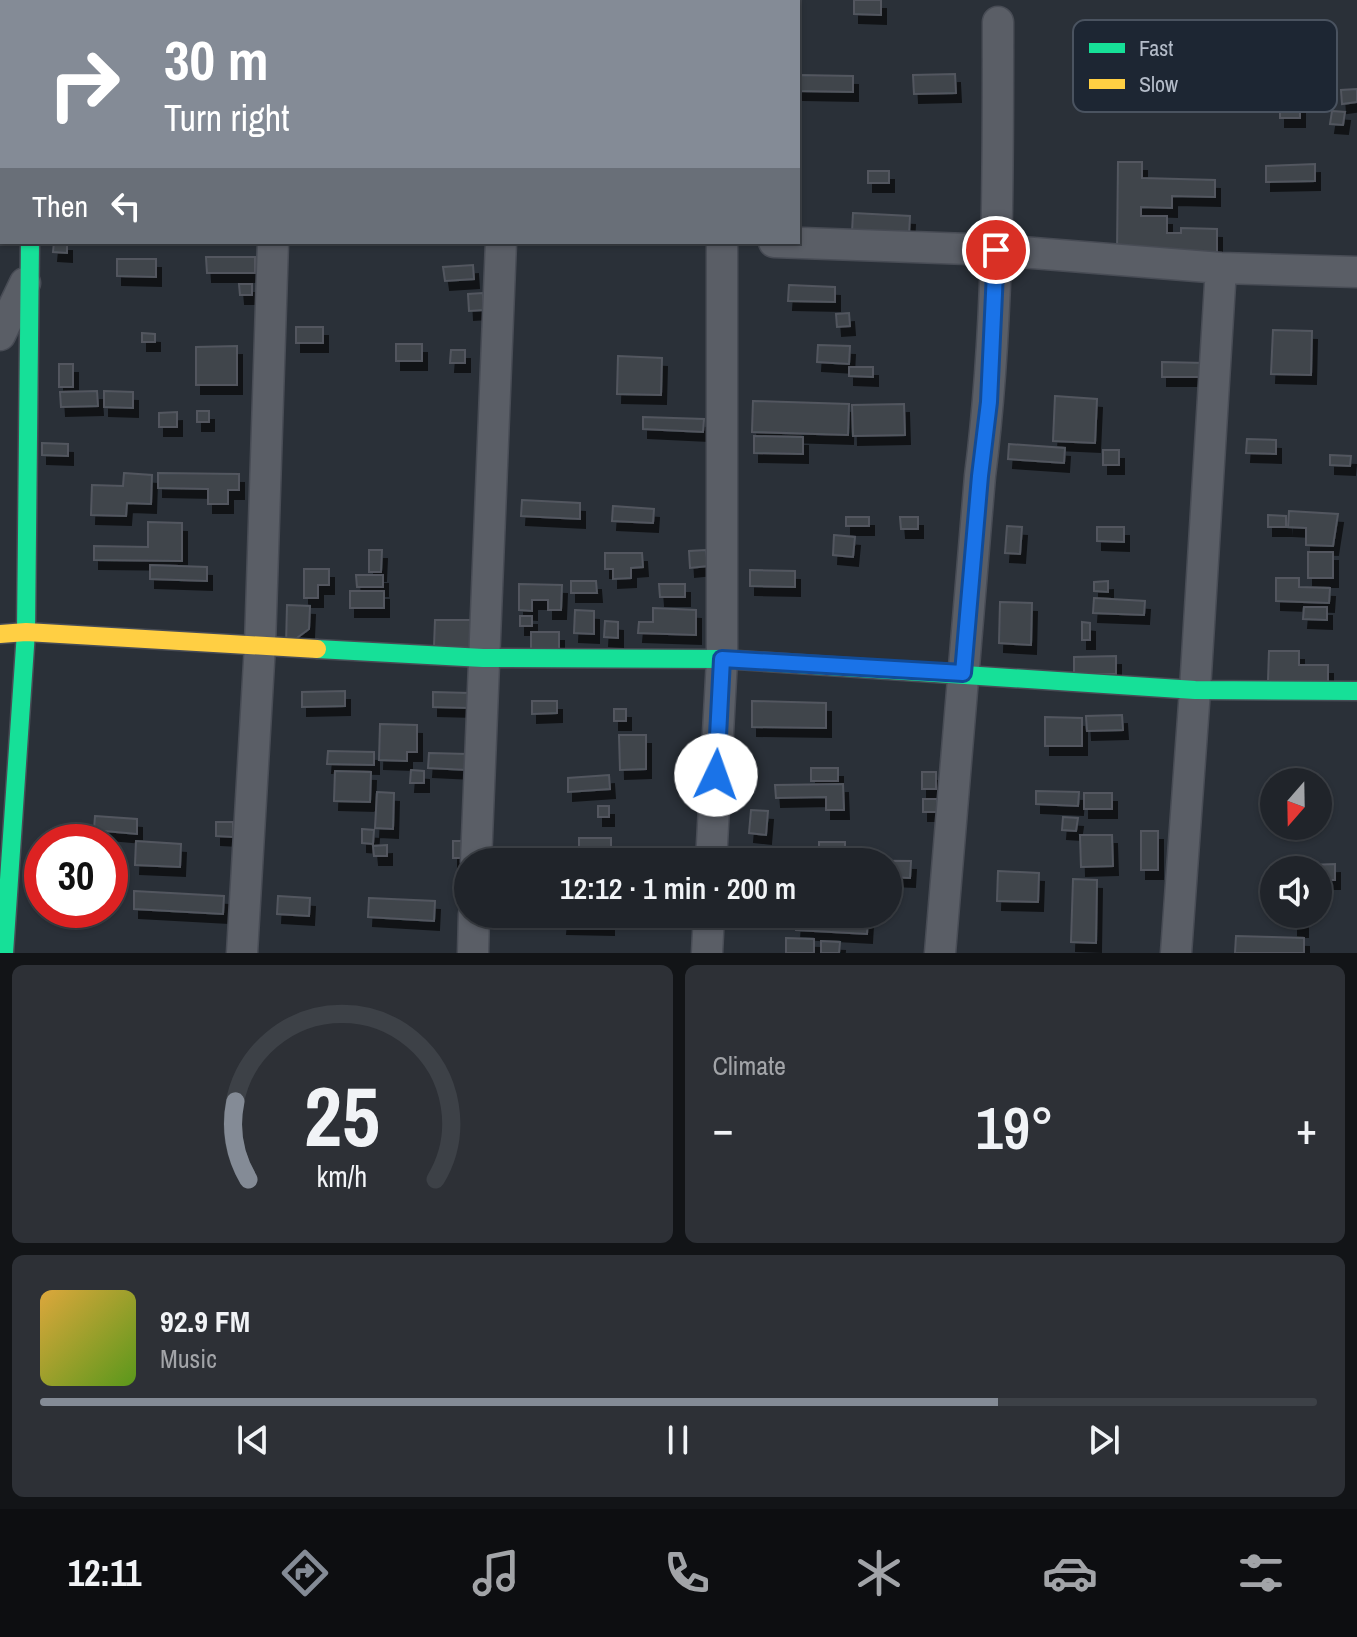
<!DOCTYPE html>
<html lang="en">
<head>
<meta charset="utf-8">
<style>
	body { margin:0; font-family:"Archivo Narrow",sans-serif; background:#2d3036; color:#f1f3f6; height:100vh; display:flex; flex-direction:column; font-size:30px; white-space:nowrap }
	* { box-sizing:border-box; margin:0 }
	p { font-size:26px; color:#a2a4a8 }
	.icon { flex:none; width:44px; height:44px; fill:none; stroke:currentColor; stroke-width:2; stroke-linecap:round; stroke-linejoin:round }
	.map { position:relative; height:953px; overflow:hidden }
	.panel { display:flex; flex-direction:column; gap:12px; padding:12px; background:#121417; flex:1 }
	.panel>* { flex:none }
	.top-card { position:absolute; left:0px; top:0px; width:800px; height:244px; box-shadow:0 2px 6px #0004,0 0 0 2px #3d4147; background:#848b96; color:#fff; overflow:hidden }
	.needle { width:52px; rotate:200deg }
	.controls { position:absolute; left:1260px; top:768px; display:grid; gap:16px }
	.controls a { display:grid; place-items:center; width:72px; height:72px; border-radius:50%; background:#20242a; box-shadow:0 2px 6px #0004,0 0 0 2px #3d4147; font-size:40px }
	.speed { position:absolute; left:24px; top:824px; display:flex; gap:16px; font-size:40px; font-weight:700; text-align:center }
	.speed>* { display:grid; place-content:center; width:104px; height:104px; border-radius:50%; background:#20242a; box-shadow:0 2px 6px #0004,0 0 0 2px #3d4147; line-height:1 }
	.speed .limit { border:12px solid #d22; background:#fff; color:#111 }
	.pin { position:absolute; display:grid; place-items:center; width:68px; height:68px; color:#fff; margin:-34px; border:4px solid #fff; border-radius:50%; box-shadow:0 2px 8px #0007 }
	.me { position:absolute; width:88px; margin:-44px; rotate:3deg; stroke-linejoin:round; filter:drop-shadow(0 0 6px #0008) }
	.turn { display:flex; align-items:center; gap:28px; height:168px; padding:0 32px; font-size:36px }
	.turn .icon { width:104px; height:104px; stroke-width:2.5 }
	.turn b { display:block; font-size:56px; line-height:68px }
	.then { display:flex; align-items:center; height:76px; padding:0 32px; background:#0003; gap:16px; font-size:30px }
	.big { font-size:60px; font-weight:600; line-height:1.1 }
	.panel .widget { flex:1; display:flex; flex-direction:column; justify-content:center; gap:12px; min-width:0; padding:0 28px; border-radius:12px; background:#2d3036 }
	.panel .dial { align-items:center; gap:0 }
	.dial svg { height:208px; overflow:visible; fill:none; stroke:#3d4147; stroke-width:7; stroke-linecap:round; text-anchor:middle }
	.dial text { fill:#f1f3f6; stroke:none }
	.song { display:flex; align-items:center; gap:24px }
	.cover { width:96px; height:96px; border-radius:12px; background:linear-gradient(135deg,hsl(40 70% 55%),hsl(90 70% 35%)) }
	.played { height:8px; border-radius:4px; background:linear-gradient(90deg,#848b96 75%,#3d4147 75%) }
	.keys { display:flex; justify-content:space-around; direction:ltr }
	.heat { display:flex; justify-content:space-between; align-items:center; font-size:44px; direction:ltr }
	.panel .tiles { flex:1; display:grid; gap:12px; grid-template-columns:1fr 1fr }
	.widget:last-child { grid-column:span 2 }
	.trip { position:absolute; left:454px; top:848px; width:448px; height:80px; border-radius:40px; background:#20242a; box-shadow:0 2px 6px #0004,0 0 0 2px #3d4147; font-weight:600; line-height:80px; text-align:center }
	.tabs { display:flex; height:128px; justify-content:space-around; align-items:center; background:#0d0e11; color:#a2a4a8 }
	.tabs .icon { width:56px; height:56px }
	.tabs .selected { color:#848b96 }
	.tabs b { font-size:36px; color:#f1f3f6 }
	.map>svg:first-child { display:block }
	.building { fill:#3f444c; stroke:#52575f; stroke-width:2; filter:url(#shadow) }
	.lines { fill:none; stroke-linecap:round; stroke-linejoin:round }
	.street-casing { stroke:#484c55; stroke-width:33 }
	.fast-casing { stroke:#484c55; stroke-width:21 }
	.slow-casing { stroke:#484c55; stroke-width:21 }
	.street { stroke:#5a5e66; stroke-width:30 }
	.fast { stroke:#16e098; stroke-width:18 }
	.slow { stroke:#ffcf43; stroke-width:18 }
	.route-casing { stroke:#114b97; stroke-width:20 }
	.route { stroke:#1a73e8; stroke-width:14 }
	.key { fill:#1d2633; stroke:#4a5360; stroke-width:2 }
	.key-label { font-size:22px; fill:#b4bcc9 }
</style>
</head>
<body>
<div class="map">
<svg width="1357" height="953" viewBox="0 0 1357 953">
	<defs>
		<filter id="shadow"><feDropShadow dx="5" dy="9" stdDeviation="0" flood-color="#0009"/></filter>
	</defs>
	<rect width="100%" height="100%" fill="#2a3038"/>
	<path class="building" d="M 114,0 L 168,0 L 114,2 Z
		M 402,0 L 463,0 L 402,2 Z
		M 854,0 L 881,0 L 881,15 L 854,14 Z
		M 955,74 L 956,93 L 914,94 L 913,75 Z
		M 798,75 L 853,76 L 853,92 L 798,91 Z
		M 1357,89 L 1357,102 L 1342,104 L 1341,90 Z
		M 1300,102 L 1300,118 L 1280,118 L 1280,103 Z
		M 1332,111 L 1345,112 L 1343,125 L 1330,124 Z
		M 1118,162 L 1142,162 L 1142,178 L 1215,180 L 1215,197 L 1172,196 L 1172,208 L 1141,207 L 1141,216 L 1167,216 L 1167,233 L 1181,233 L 1181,228 L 1217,229 L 1217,255 L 1117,253 Z
		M 1315,164 L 1315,181 L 1266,182 L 1266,166 Z
		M 868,171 L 889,171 L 889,183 L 868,183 Z
		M 853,213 L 910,216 L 909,234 L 852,232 Z
		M 54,242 L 67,242 L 67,253 L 53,252 Z
		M 206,257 L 255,257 L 255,273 L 207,273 Z
		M 117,259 L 156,259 L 156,277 L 117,276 Z
		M 473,265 L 474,279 L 445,281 L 443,267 Z
		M 239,284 L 252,284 L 252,295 L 240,295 Z
		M 789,285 L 835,287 L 835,302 L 788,301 Z
		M 483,293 L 483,310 L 469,311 L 468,294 Z
		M 849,313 L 850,326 L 837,327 L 836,314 Z
		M 296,327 L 323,327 L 323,343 L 296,343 Z
		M 1273,330 L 1312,331 L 1311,375 L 1271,374 Z
		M 142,333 L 155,334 L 155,342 L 142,342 Z
		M 396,344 L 422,344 L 422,361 L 396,361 Z
		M 818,345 L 850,346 L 849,364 L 817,362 Z
		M 237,346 L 237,385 L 196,385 L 196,347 Z
		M 451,350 L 465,350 L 465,363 L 450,363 Z
		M 618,356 L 662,358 L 661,395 L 617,394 Z
		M 1162,362 L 1205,363 L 1205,377 L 1162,377 Z
		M 59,364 L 73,364 L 73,387 L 59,387 Z
		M 849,367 L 873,367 L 873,377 L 849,376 Z
		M 97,391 L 98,406 L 61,407 L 60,392 Z
		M 104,391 L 133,392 L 133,408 L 104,407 Z
		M 1055,396 L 1097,399 L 1095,443 L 1053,441 Z
		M 753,401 L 849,404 L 848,435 L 752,432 Z
		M 904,404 L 905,435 L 853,436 L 852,405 Z
		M 197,411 L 209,411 L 209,422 L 197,422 Z
		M 177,412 L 177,427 L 159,427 L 159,413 Z
		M 643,417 L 704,419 L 703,432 L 643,429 Z
		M 754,436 L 803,437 L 803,454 L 754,453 Z
		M 1247,439 L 1276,440 L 1276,454 L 1246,453 Z
		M 42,443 L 68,444 L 68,456 L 42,455 Z
		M 1009,444 L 1065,448 L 1064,463 L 1008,459 Z
		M 1103,450 L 1119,450 L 1119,465 L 1103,465 Z
		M 1330,455 L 1351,456 L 1350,466 L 1330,465 Z
		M 124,473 L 152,475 L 151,504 L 127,503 L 126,516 L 91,515 L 92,485 L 123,486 Z
		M 158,473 L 239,474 L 239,490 L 228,490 L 228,504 L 208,504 L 208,489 L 158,488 Z
		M 522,500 L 580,503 L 580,519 L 521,516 Z
		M 613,506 L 654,509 L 653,523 L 612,521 Z
		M 1289,511 L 1338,514 L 1333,546 L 1306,545 L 1306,528 L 1288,527 Z
		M 1268,515 L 1286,516 L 1286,527 L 1268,527 Z
		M 846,517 L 869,517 L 869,526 L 846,526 Z
		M 900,517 L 918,517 L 918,529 L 901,529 Z
		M 148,522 L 182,523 L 182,561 L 94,560 L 94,546 L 148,547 Z
		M 1007,526 L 1022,527 L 1020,554 L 1005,553 Z
		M 1097,527 L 1124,527 L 1124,542 L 1097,541 Z
		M 834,535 L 855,537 L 853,557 L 833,555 Z
		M 369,550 L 382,550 L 381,572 L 369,572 Z
		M 706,550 L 708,566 L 690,568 L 689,551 Z
		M 1308,552 L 1333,552 L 1333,578 L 1308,578 Z
		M 605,553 L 642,553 L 643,567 L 631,568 L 631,578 L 613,579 L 613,569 L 605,569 Z
		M 150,565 L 207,567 L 207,581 L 150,579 Z
		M 304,569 L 329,569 L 329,585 L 318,585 L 318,598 L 304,598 Z
		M 750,570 L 795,571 L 795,587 L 750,586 Z
		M 356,575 L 383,575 L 383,587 L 357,587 Z
		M 1276,578 L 1299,578 L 1299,587 L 1330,588 L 1329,603 L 1276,601 Z
		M 571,581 L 596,581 L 597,593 L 571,593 Z
		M 1108,581 L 1108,592 L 1094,591 L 1094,582 Z
		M 519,584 L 562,585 L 561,610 L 548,610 L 548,600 L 532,600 L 532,611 L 519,610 Z
		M 659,584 L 685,584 L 685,597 L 660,597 Z
		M 350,591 L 384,591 L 384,608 L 350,608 Z
		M 1094,598 L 1145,601 L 1144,615 L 1093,613 Z
		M 1000,602 L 1032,603 L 1031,645 L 999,643 Z
		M 287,605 L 310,606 L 309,629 L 286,646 Z
		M 1304,607 L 1327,607 L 1327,620 L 1303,619 Z
		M 653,608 L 696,610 L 696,635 L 638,633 L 639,622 L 653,622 Z
		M 575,610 L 594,611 L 594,634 L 574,633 Z
		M 520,616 L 532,616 L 532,626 L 520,626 Z
		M 435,620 L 472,620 L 472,648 L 434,647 Z
		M 605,621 L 618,622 L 618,638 L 604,637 Z
		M 1082,622 L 1090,623 L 1090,640 L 1082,640 Z
		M 531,632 L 559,632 L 559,651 L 531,650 Z
		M 1269,651 L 1299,651 L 1299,665 L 1328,665 L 1328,682 L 1268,681 Z
		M 1116,656 L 1116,674 L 1074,674 L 1074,657 Z
		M 345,691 L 345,706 L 302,707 L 302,692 Z
		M 433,692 L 469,693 L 469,708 L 433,707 Z
		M 532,701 L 557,701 L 557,713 L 532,714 Z
		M 752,701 L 826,703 L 826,728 L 752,727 Z
		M 614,709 L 626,709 L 626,721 L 614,721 Z
		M 1122,715 L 1123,730 L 1087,731 L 1086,716 Z
		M 1045,717 L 1082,718 L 1082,746 L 1045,746 Z
		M 380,724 L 417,725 L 417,752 L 407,752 L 407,761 L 379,760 Z
		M 619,735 L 646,735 L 646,769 L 620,770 Z
		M 328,751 L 374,752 L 374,765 L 327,764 Z
		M 429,753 L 467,754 L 467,770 L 428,768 Z
		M 811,768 L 838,768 L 838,781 L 811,781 Z
		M 411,770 L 424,771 L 424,783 L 410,783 Z
		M 335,771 L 371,772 L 370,802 L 334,801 Z
		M 922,772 L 936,772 L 936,789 L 922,789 Z
		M 609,775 L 610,789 L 568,792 L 568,778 Z
		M 843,784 L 844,810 L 826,810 L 826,797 L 776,798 L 775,785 Z
		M 1036,791 L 1079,792 L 1078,806 L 1036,804 Z
		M 377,792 L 394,793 L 393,829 L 375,828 Z
		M 1084,793 L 1112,793 L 1112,809 L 1084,809 Z
		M 923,799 L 937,799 L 937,812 L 923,812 Z
		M 598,806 L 609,806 L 609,817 L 598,817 Z
		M 751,810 L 768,811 L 766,835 L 749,833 Z
		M 95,816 L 137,819 L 137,834 L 94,830 Z
		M 1063,817 L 1078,818 L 1076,831 L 1062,830 Z
		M 216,822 L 233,822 L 233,837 L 216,836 Z
		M 362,829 L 374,830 L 373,844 L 362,843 Z
		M 1141,831 L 1158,831 L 1158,870 L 1141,870 Z
		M 1080,835 L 1112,835 L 1113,866 L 1081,867 Z
		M 579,838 L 611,838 L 611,861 L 597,861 L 597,849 L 579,849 Z
		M 136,841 L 181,844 L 180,867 L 135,865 Z
		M 453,841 L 466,841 L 466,858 L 453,858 Z
		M 819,842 L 845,842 L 845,855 L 819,855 Z
		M 387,845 L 387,856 L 374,856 L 373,846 Z
		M 816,860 L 911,861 L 910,878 L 888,877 L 888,862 L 816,862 Z
		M 1335,864 L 1335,880 L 1318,880 L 1318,870 L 1309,870 L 1309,865 Z
		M 998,871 L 1039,873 L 1038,902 L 997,901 Z
		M 1073,879 L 1097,880 L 1096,943 L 1071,942 Z
		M 134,891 L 224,896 L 223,914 L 134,909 Z
		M 278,896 L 310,898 L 309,916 L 277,914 Z
		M 369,898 L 435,901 L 434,921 L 368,917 Z
		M 563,914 L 609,914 L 609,926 L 562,925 Z
		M 797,914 L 868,917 L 867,934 L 796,930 Z
		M 1293,914 L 1303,914 L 1303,928 L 1293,928 Z
		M 1236,936 L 1304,938 L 1304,953 L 1235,953 Z
		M 786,938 L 814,939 L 814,953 L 786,953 Z
		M 821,941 L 840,942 L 839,953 L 821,953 Z"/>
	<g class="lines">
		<defs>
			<path id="street" d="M 699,0 L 699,2
				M 39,2 L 39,0
				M 280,2 L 280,0
				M 514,2 L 515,0
				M 774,242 L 996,250 L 1221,268 L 1357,272
				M 0,335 L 25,283
				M 476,862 L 501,242
				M 711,862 L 722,659 L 722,242
				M 242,953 L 260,645 L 273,242
				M 473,953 L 474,914
				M 707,953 L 709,914
				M 940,953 L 980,476 C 999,326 998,173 998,22
				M 1176,953 L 1195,690 L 1221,268"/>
			<path id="fast" d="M 317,649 L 483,658 L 722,659 L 1195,690 L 1357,691
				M 4,953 L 26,632 L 30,242"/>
			<path id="slow" d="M 0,216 L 2,216
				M 0,634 L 26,632 L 317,649"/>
		</defs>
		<use href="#street" class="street-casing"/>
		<use href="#fast" class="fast-casing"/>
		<use href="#slow" class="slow-casing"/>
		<use href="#street" class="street"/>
		<use href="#fast" class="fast"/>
		<use href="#slow" class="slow"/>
	</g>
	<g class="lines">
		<defs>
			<path id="route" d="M 716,775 L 722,659 L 963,673 L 980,476 L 989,402 L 996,250"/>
		</defs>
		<use href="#route" class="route-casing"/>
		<use href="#route" class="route"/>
	</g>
	<rect x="1073" y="20" width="264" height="92" rx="12" class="key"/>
	<rect x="1089" y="43" width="36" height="10" fill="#16e098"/>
	<rect x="1089" y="79" width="36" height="10" fill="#ffcf43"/>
	<g class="key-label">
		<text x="1139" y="56">Fast</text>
		<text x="1139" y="92">Slow</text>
	</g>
</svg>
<div class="controls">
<a><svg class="needle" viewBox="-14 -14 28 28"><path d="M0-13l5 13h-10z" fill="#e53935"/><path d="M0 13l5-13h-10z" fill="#a2a4a8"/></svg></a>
<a><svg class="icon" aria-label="sound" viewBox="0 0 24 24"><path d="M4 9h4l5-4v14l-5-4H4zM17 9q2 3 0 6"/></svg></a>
</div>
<div class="speed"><div class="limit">30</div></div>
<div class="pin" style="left:996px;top:250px;background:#d93025"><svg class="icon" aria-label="arrive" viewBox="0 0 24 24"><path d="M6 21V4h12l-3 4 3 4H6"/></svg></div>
<svg class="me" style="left:716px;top:775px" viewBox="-20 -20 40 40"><circle r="19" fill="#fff"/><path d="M0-13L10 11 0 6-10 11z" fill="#1a73e8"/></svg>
<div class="trip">12:12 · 1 min · 200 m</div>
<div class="top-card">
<div class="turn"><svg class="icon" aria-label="right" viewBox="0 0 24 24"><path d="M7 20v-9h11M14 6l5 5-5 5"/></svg><div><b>30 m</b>Turn right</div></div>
<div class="then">Then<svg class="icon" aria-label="left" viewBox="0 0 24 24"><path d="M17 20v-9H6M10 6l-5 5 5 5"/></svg></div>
</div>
</div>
<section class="panel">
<div class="tiles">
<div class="widget dial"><svg viewBox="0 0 100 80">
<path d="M14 69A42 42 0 1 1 86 69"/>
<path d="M14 69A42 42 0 0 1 9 39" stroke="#848b96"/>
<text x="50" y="56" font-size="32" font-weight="700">25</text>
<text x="50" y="72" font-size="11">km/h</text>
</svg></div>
<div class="widget"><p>Climate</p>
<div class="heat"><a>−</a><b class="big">19°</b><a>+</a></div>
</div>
<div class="widget">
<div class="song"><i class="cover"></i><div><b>92.9 FM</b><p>Music</p></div></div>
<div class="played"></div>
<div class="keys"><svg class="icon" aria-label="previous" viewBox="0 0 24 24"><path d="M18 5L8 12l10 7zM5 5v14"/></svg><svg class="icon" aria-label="pause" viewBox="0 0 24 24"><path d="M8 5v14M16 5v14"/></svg><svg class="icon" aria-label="next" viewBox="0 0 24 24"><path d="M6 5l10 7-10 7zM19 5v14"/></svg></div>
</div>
</div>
</section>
<nav class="tabs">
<b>12:11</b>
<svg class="icon selected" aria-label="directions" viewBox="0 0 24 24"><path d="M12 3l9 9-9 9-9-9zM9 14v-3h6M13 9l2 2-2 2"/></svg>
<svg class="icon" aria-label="music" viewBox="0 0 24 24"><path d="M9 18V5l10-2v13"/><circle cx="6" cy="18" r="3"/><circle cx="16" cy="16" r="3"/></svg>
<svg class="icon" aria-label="phone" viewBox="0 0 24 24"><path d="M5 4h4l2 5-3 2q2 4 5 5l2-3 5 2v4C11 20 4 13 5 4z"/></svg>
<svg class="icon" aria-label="climate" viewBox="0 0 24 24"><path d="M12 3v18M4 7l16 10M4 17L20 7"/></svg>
<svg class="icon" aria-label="car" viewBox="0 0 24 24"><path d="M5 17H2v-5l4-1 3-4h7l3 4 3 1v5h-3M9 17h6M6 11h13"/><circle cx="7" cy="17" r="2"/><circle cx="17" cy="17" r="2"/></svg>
<svg class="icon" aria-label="filters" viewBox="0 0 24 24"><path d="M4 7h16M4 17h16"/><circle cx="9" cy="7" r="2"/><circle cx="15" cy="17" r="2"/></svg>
</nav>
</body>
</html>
